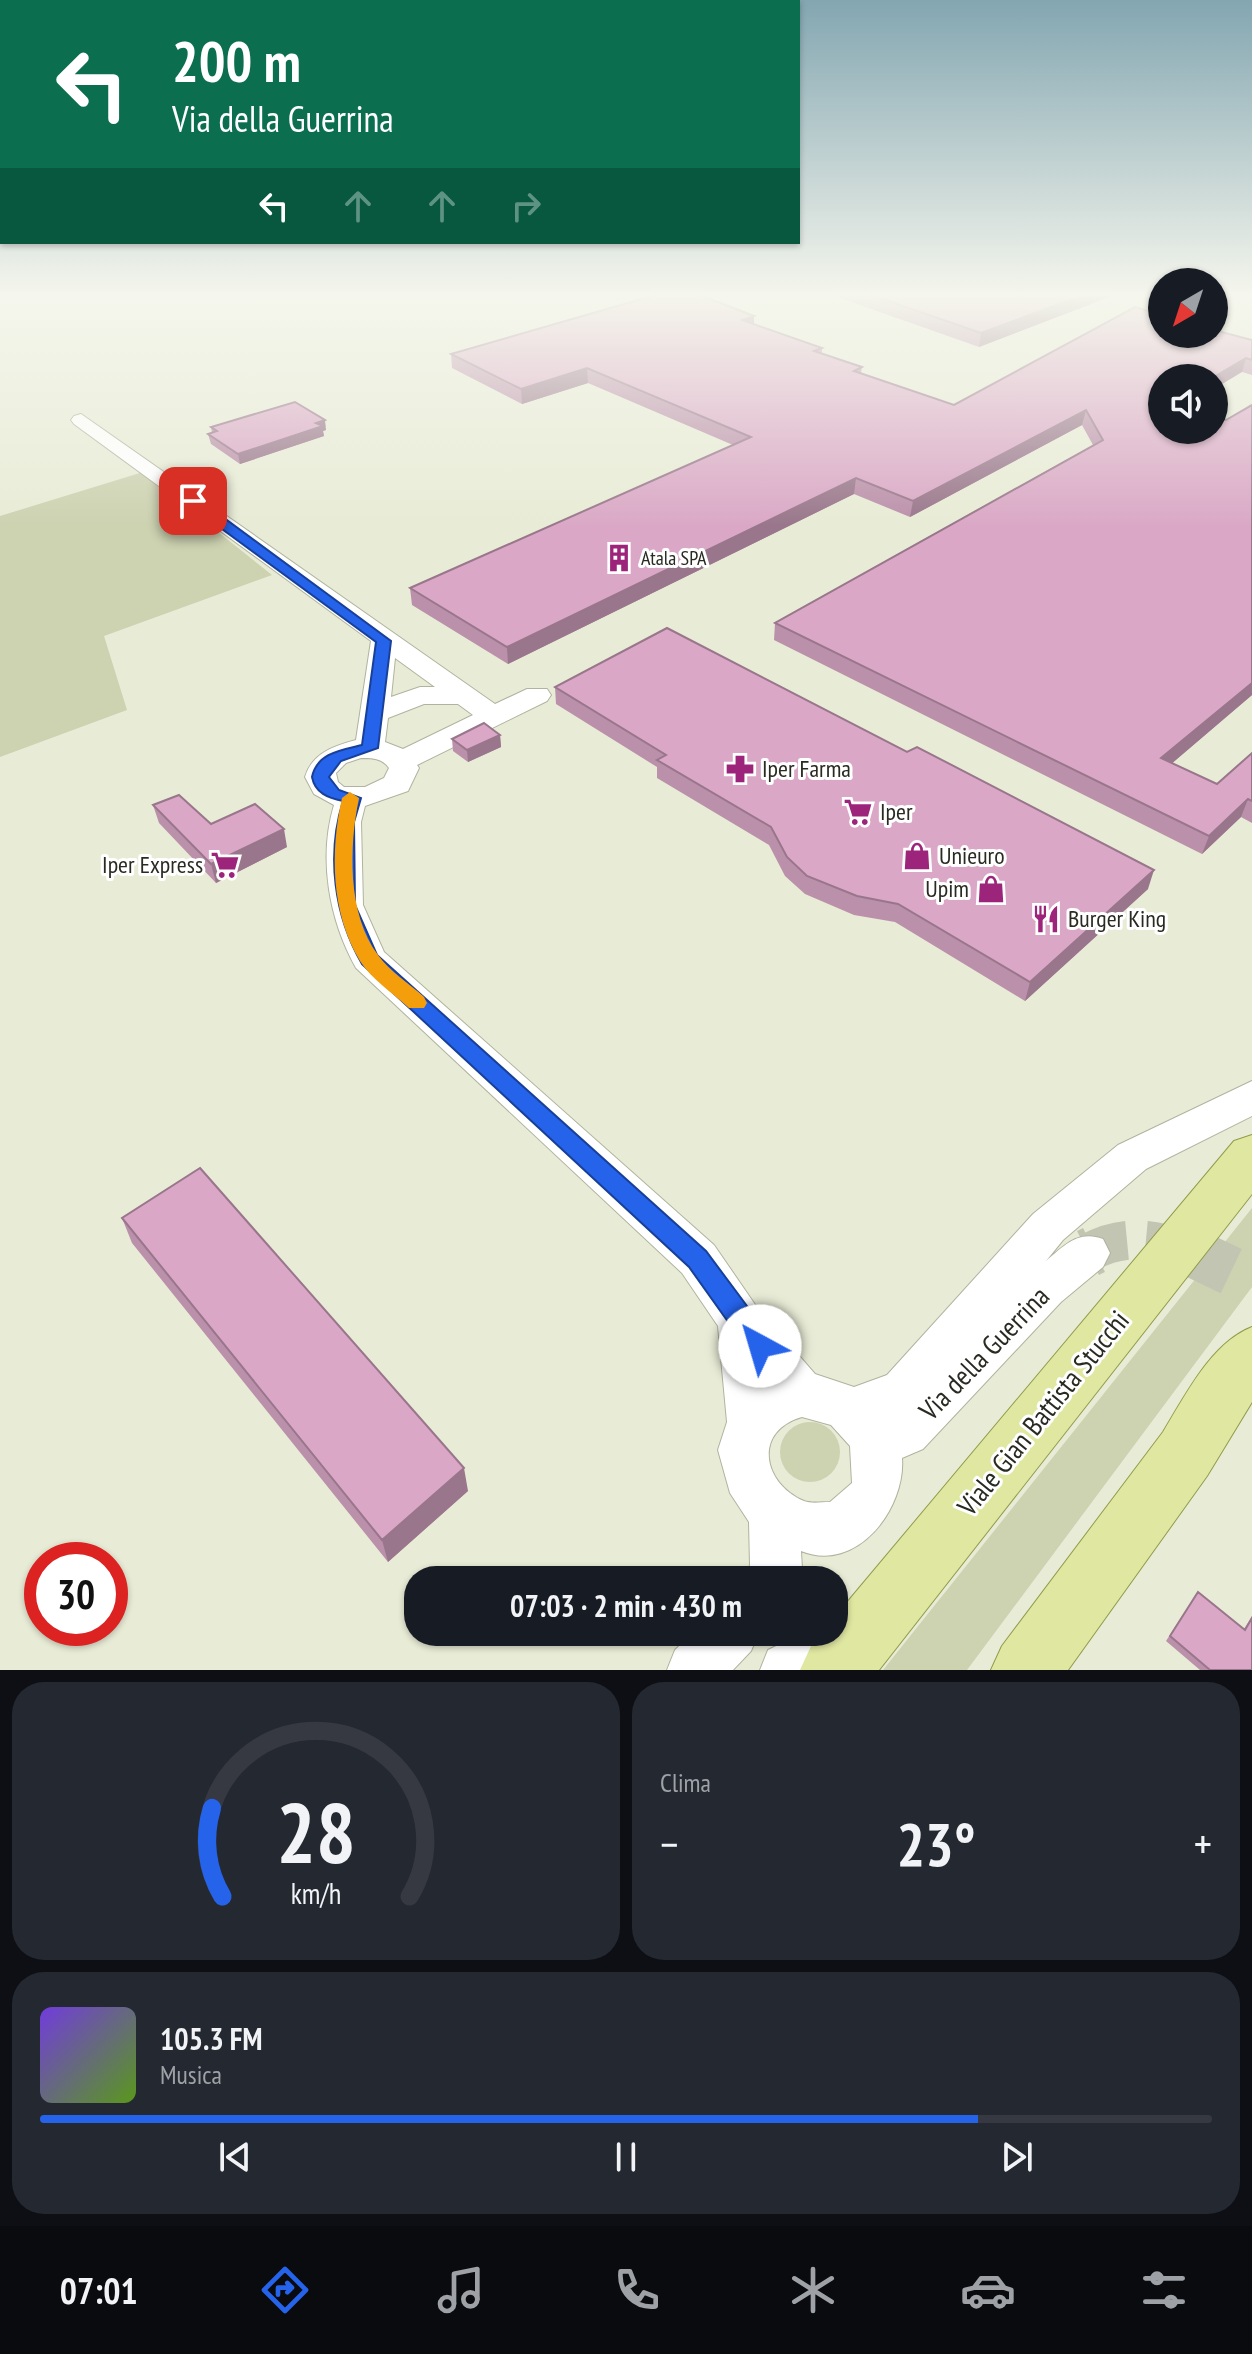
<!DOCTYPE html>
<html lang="it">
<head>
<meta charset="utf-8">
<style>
	body { margin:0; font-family:"PT Sans Narrow",sans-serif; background:#242831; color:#f1f3f6; height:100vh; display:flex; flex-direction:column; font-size:30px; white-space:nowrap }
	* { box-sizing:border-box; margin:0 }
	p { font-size:26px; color:#9ea1a6 }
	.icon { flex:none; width:44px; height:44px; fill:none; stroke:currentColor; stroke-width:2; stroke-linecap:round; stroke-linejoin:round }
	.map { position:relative; height:1670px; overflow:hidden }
	.sheet { display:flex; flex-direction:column; gap:12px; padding:12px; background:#0d0f14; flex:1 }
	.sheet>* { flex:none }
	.hud { position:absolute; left:0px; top:0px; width:800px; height:244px; box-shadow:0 2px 6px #0004; background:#0b6e4f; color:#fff; overflow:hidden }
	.needle { width:52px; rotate:219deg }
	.fabs { position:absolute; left:1148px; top:268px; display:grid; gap:16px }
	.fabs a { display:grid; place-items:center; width:80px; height:80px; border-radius:50%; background:#171b24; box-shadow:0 2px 6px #0004; font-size:40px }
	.speed { position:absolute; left:24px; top:1542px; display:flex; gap:16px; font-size:40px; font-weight:700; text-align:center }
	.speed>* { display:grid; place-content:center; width:104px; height:104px; border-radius:50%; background:#171b24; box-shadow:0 2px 6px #0004; line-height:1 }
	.speed .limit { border:12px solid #d22; background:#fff; color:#111 }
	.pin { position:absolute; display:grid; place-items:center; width:68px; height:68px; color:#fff; margin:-34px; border-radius:16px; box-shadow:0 4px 12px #0006 }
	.me { position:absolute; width:88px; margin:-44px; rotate:321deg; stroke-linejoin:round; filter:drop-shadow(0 0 6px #0008) }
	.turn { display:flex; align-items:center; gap:28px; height:168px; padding:0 40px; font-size:36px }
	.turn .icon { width:104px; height:104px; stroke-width:2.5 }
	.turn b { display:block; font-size:56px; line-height:68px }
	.lanes { display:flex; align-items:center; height:76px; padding:0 40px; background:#0003; justify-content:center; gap:40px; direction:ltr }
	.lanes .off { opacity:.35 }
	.big { font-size:60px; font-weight:800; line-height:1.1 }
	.sheet .widget { flex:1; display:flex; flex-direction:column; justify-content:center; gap:12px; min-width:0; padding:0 28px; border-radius:32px; background:#242831 }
	.sheet .dial { align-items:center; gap:0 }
	.dial svg { height:208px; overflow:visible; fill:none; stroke:#363941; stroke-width:7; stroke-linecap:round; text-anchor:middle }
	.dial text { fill:#f1f3f6; stroke:none }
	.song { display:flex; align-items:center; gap:24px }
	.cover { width:96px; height:96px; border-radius:12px; background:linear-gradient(135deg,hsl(260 70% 55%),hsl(90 70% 35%)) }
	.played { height:8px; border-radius:4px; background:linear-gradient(90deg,#2563eb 80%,#363941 80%) }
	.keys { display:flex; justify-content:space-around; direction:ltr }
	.heat { display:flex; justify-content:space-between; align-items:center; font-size:44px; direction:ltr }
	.sheet .tiles { flex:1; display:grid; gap:12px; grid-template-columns:1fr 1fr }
	.widget:last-child { grid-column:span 2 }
	.trip { position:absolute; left:404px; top:1566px; width:444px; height:80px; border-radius:32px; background:#171b24; box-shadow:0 2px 6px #0004; font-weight:800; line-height:80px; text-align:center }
	.tab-bar { display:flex; height:128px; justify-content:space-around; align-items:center; background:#090b0e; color:#9ea1a6 }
	.tab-bar .icon { width:56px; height:56px }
	.tab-bar .current { color:#2563eb }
	.tab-bar b { font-size:36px; color:#f1f3f6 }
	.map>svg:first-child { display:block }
	.green { fill:#cdd2b1 }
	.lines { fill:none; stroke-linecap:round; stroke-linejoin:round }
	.minor-tunnel-far1 { stroke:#c2c5b2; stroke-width:39; stroke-dasharray:39 19; stroke-linecap:butt }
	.minor-tunnel { stroke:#c2c5b2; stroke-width:49; stroke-dasharray:49 25; stroke-linecap:butt }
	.minor-casing { stroke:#b0b39e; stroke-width:2 }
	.major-casing { stroke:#929b4c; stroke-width:2 }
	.minor { fill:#fff; fill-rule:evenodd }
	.major { fill:#e0e7a1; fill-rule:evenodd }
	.wall { fill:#bb90aa }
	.shaded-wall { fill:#99768b }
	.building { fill:#daa8c6; stroke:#99768b; stroke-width:2 }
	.route { fill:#2563eb; stroke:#184099; stroke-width:2 }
	.slow { fill:#f59e0b }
	.labels { text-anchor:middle; stroke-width:6; stroke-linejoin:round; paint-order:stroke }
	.far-poi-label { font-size:20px; fill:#292b22; stroke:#fff; text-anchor:start }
	.poi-label { font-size:24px; fill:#292b22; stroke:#fff; text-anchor:start }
	.near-street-label { font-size:28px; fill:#292b22; stroke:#fff }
</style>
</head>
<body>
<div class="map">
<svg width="1252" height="1670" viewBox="0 0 1252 1670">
	<rect width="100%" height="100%" fill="#e8ecd6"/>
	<path class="green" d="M 143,472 L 272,575 L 104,636 L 127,710 L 0,757 L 0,516 Z
		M 1252,1208 L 1252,1287 L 967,1670 L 883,1670 Z
		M780 1452a30 30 0 1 1 60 0a30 30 0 1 1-60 0Z"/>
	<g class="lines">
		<path class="minor-tunnel-far1" d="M 1090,1252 C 1125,1233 1156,1239 1192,1252"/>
		<path class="minor-tunnel" d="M 1187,1250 L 1252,1281
			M 1088,1253 L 1094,1250"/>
		<defs>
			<path id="minor" d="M 81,414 L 495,704 L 527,689 L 547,689 L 551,695 L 547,701 L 417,765 L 419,768 L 408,791 L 365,806 L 361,822 L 363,905 L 384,952 L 714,1245 L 756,1306 L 815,1374 L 854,1387 L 887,1375 L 1033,1214 L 1118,1145 L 1252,1081 L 1252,1116 L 1146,1169 L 1063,1240 L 1046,1261 C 1065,1245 1078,1230 1103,1239 L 1110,1253 L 1103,1267 L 1061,1302 L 923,1449 L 902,1458 C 906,1508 857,1574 801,1551 L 802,1569 L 798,1580 L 744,1580 L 750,1565 L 749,1522 L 730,1493 L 718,1450 L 727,1422 L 718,1326 L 682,1273 L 356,968 C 329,920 318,858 334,805 L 314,794 L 305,777 C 312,753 334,746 356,740 L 371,641 L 74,424 L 71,420 L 74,416 ZM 395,658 L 435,687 L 420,687 L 391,697 ZM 424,704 L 458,704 L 473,715 L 403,749 L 385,742 L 388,718 ZM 361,758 C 372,758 382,758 389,768 L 384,778 L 365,787 L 344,787 L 338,782 L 336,773 L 346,763 ZM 802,1417 L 831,1425 L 850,1446 L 852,1483 L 830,1502 C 821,1502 812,1504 804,1501 C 762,1483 753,1431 802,1417 Z
				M 842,1615 L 861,1623 L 869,1642 L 861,1661 L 845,1670 L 760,1670 L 768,1650 L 805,1632 L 834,1632 L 834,1618 Z
				M 694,1632 L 759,1632 L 751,1651 L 733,1670 L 667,1670 L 675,1650 Z"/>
			<path id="major" d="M 1252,1135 L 1252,1194 L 879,1670 L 800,1670 L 811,1646 L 822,1632 L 834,1632 L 834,1618 L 1234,1141 Z
				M 1252,1327 L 1252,1402 L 1207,1476 L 1068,1670 L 991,1670 L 1002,1646 L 1163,1432 C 1185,1396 1211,1343 1252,1327 Z"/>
		</defs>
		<use href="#minor" class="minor-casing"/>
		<use href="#major" class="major-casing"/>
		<use href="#minor" class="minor"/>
		<use href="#major" class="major"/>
	</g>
	<path class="wall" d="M 823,292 L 1122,292 L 979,347 Z
		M 754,316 L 754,324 L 822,348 L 822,354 L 862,367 L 861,373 L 954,405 L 1252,340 L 1252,375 L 1242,372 L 1162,378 L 1162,430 L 1226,420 L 1252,405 L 1252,695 L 1172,763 L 1217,784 L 1252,753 L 1252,823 L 1241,817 L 1202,854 L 774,640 L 775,623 L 1093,445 L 1082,425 L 910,517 L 854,494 L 508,664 L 412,605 L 410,588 L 733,445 L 588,383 L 522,404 L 452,368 L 451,354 Z
		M 211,427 L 326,430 L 323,431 L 324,436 L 240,464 L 211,444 L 208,434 L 212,433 Z
		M 555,687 L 1148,889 L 1025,1001 L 895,922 L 854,915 L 805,894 L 785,876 L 769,845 L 657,778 L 657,767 L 556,704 Z
		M 500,735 L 501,747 L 468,762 L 453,751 L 452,739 Z
		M 153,805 L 211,824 L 287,847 L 216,883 L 159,823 Z
		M 122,1218 L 468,1491 L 388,1562 L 132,1243 Z
		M 1198,1592 L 1244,1629 L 1252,1616 L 1252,1670 L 1200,1670 L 1166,1641 Z"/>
	<path class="shaded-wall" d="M 1091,292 L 1122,292 L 979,347 L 981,333 Z
		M 754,316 L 754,330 L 742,320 Z
		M 1246,358 L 1242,372 L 1214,389 L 1214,378 L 1212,378 Z
		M 587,368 L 588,383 L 522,404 L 521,389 Z
		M 1086,410 L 1082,425 L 910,517 L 913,501 Z
		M 325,420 L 326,430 L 323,431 L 324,436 L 240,464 L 238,454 Z
		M 856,478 L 854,494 L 508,664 L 507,647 Z
		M 1252,683 L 1252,695 L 1156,777 L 1161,758 Z
		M 500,735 L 501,747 L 468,762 L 467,750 Z
		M 1248,799 L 1241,817 L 1202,854 L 1209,836 Z
		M 284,829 L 287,847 L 216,883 L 211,864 Z
		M 1154,870 L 1148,889 L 1025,1001 L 1030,982 Z
		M 464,1468 L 468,1491 L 388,1562 L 382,1540 Z"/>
	<path class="building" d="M 666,292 L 692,292 L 754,316 L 742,320 L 822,348 L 814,351 L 862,367 L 854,371 L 954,405 L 1135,307 L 1162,315 L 1162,334 L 1214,334 L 1214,330 L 1252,340 L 1252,360 L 1246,358 L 1212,378 L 1162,378 L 1162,430 L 1214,430 L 1214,416 L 1226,420 L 1252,405 L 1252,683 L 1161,758 L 1217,784 L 1252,753 L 1252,801 L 1248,799 L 1209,836 L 775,623 L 1103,440 L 1086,410 L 913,501 L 856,478 L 507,647 L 410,588 L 751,437 L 587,368 L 521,389 L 451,354 Z
		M 862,292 L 1091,292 L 981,333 Z
		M 295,402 L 325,420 L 316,423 L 323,426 L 238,454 L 208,434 L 217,431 L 211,427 Z
		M 667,628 L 907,752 L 917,747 L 1154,870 L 1030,982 L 898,904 L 857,896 L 807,876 L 787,857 L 771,827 L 657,760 L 666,755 L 555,687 Z
		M 484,723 L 500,735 L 467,750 L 452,739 Z
		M 179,795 L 211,824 L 255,804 L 284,829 L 211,864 L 153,805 Z
		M 200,1168 L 464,1468 L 382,1540 L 122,1218 Z
		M 1198,1592 L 1245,1630 L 1252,1618 L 1252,1670 L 1210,1670 L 1170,1636 Z"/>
	<linearGradient id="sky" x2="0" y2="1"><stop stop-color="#83a6b1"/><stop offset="0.56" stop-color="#f5f6ed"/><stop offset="1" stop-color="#f5f6ed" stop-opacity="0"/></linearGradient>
	<rect width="1252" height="526" fill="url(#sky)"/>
	<path class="route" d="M 188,498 L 197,498 L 391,641 L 378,748 L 341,761 L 329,777 L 339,790 L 361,798 L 354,822 L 355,905 L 377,955 L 706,1251 L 770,1337 L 774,1346 L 770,1354 L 760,1358 L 751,1354 L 689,1267 L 362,964 C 334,916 326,855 343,801 C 328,798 315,793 312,777 C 317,753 341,750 362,745 L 376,642 L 188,504 Z"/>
	<path class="slow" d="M 350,792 L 359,798 C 349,846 347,914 378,955 C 389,971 410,984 424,997 L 427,1003 L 424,1008 L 409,1008 C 394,994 371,979 360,961 C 331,913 330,852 342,798 Z"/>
	<defs>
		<symbol id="building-bare" viewBox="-9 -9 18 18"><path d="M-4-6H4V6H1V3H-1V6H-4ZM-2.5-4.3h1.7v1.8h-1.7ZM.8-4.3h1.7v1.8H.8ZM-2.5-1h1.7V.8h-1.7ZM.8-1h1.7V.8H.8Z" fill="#9d247b" stroke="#fff" stroke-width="2.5" paint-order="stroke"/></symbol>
		<symbol id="pharmacy-bare" viewBox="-9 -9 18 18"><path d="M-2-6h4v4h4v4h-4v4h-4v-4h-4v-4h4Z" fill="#9d247b" stroke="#fff" stroke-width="2.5" paint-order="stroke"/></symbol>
		<symbol id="supermarket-bare" viewBox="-9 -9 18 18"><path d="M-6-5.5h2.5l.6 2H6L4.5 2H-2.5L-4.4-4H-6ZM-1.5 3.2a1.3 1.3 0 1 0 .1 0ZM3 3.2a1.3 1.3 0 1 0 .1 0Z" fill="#9d247b" stroke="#fff" stroke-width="2.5" paint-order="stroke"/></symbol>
		<symbol id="shop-bare" viewBox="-9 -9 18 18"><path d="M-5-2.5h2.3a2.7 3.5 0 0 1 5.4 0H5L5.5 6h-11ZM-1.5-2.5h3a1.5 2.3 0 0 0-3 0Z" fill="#9d247b" stroke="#fff" stroke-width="2.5" paint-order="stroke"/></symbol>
		<symbol id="restaurant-bare" viewBox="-9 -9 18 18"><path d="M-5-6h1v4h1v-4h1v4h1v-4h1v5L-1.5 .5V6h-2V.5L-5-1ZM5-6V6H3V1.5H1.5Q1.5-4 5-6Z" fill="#9d247b" stroke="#fff" stroke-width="2.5" paint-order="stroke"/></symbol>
	</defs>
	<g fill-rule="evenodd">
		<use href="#building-bare" x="599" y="538" width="40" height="40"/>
		<use href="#pharmacy-bare" x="720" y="749" width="40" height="40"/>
		<use href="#supermarket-bare" x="838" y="792" width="40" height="40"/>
		<use href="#shop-bare" x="897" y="836" width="40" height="40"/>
		<use href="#supermarket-bare" x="205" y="845" width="40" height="40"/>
		<use href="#shop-bare" x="971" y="869" width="40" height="40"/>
		<use href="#restaurant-bare" x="1026" y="899" width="40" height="40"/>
	</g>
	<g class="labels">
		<g class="far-poi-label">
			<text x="641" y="565">Atala SPA</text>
		</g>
		<g class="poi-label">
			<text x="762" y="777">Iper Farma</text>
			<text x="880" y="820">Iper</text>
			<text x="939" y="864">Unieuro</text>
			<text x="203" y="873" text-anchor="end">Iper Express</text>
			<text x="969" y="897" text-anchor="end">Upim</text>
			<text x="1068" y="927">Burger King</text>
		</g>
		<g class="near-street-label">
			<text transform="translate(984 1353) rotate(-46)" y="10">Via della Guerrina</text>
			<text transform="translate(1043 1413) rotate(-51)" y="10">Viale Gian Battista Stucchi</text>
		</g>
	</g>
</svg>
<div class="fabs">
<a><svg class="needle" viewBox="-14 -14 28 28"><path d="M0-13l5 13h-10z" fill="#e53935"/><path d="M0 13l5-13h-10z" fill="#9ea1a6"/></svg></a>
<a><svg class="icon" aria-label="sound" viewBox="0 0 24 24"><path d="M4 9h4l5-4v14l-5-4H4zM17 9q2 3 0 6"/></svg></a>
</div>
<div class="speed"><div class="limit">30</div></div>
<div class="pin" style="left:193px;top:501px;background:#d93025"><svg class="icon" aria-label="arrive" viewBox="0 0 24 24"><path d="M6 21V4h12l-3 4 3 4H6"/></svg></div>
<svg class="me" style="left:760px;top:1346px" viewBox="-20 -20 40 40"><circle r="19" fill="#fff"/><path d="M0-13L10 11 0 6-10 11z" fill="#2563eb"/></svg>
<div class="trip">07:03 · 2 min · 430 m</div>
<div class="hud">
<div class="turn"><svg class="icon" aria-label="left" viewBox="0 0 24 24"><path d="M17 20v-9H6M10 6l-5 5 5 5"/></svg><div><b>200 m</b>Via della Guerrina</div></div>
<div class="lanes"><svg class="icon" aria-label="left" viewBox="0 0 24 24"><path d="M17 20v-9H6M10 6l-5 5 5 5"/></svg><svg class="icon off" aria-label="ahead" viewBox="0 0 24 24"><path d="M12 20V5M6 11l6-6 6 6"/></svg><svg class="icon off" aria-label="ahead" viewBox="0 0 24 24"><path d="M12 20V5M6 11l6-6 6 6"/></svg><svg class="icon off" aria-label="right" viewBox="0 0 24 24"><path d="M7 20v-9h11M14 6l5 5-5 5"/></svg></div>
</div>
</div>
<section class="sheet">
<div class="tiles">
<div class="widget dial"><svg viewBox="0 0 100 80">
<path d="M14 69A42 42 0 1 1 86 69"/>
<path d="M14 69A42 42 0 0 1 10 35" stroke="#2563eb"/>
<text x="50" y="56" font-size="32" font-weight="700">28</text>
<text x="50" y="72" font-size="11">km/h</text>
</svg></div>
<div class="widget"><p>Clima</p>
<div class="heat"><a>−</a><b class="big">23°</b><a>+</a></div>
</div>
<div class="widget">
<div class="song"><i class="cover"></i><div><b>105.3 FM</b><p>Musica</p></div></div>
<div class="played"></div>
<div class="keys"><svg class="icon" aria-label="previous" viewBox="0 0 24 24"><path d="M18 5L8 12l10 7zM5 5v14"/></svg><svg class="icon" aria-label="pause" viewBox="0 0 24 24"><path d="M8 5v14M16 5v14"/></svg><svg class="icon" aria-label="next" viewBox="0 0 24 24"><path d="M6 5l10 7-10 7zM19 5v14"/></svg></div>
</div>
</div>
</section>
<nav class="tab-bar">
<b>07:01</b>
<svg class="icon current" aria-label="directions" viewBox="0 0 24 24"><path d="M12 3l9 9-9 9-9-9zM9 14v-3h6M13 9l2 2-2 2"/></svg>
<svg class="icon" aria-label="music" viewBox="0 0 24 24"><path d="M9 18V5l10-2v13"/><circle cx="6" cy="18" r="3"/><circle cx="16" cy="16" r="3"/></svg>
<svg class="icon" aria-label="phone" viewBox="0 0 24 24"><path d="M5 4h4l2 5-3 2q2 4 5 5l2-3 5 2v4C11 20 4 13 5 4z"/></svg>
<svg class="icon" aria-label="climate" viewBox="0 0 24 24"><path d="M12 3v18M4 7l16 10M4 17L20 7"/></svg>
<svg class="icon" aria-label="car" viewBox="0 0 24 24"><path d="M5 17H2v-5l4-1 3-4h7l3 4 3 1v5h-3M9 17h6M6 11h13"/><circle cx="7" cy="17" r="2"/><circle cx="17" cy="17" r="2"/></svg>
<svg class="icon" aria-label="filters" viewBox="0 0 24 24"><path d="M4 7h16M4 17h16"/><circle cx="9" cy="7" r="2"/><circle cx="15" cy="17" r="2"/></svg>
</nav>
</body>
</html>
